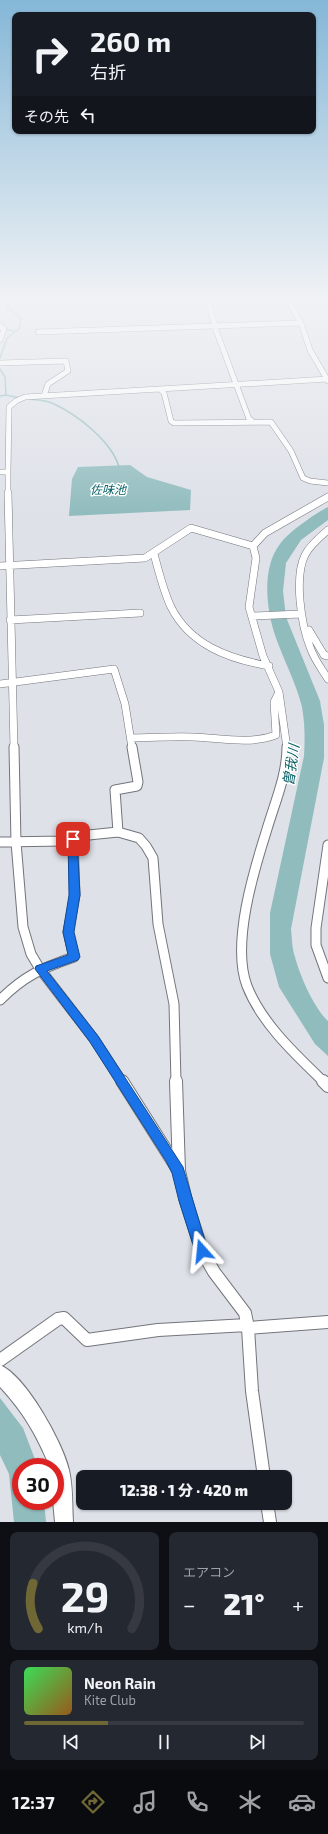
<!DOCTYPE html>
<html lang="ja">
<head>
<meta charset="utf-8">
<style>
	body { margin:0; font-family:"Exo 2","Noto Sans JP",sans-serif; background:#242831; color:#f1f3f6; height:100vh; display:flex; flex-direction:column; font-size:15px; white-space:nowrap }
	* { box-sizing:border-box; margin:0 }
	p { font-size:13px; color:#9ea1a6 }
	.icon { flex:none; width:22px; height:22px; fill:none; stroke:currentColor; stroke-width:2; stroke-linecap:round; stroke-linejoin:round }
	.map { position:relative; height:1522px; overflow:hidden }
	.panel { display:flex; flex-direction:column; gap:10px; padding:10px; background:#0d0f14; flex:1 }
	.panel>* { flex:none }
	.banner { position:absolute; left:12px; top:12px; width:304px; height:122px; border-radius:8px; box-shadow:0 1px 3px #0004; background:#171b24; color:#f1f3f6; overflow:hidden }
	.speed { position:absolute; left:12px; top:1458px; display:flex; gap:8px; font-size:20px; font-weight:700; text-align:center }
	.speed>* { display:grid; place-content:center; width:52px; height:52px; border-radius:50%; background:#171b24; box-shadow:0 1px 3px #0004; line-height:1 }
	.speed .limit { border:6px solid #d22; background:#fff; color:#111 }
	.pin { position:absolute; display:grid; place-items:center; width:34px; height:34px; color:#fff; margin:-17px; border-radius:8px; box-shadow:0 2px 6px #0006 }
	.me { position:absolute; width:44px; margin:-22px; rotate:342deg; stroke-linejoin:round; filter:drop-shadow(0 0 3px #0008) }
	.turn { display:flex; align-items:center; gap:14px; height:84px; padding:0 12px; font-size:18px }
	.turn .icon { width:52px; height:52px; stroke-width:2.5 }
	.turn b { display:block; font-size:28px; line-height:34px }
	.then { display:flex; align-items:center; height:38px; padding:0 12px; background:#0003; gap:8px; font-size:15px }
	.big { font-size:30px; font-weight:800; line-height:1.1 }
	.panel .tile { flex:1; display:flex; flex-direction:column; justify-content:center; gap:6px; min-width:0; padding:0 14px; border-radius:8px; background:#242831 }
	.panel .dial { align-items:center; gap:0 }
	.dial svg { height:104px; overflow:visible; fill:none; stroke:#363941; stroke-width:7; stroke-linecap:round; text-anchor:middle }
	.dial text { fill:#f1f3f6; stroke:none }
	.song { display:flex; align-items:center; gap:12px }
	.cover { width:48px; height:48px; border-radius:6px; background:linear-gradient(135deg,hsl(130 70% 55%),hsl(30 70% 35%)) }
	.played { height:4px; border-radius:2px; background:linear-gradient(90deg,#6f6734 30%,#363941 30%) }
	.keys { display:flex; justify-content:space-around; direction:ltr }
	.heat { display:flex; justify-content:space-between; align-items:center; font-size:22px; direction:ltr }
	.panel .tiles { flex:1; display:grid; gap:10px; grid-template-columns:1fr 1fr }
	.tile:last-child { grid-column:span 2 }
	.trip { position:absolute; left:76px; top:1470px; width:216px; height:40px; border-radius:8px; background:#171b24; box-shadow:0 1px 3px #0004; font-weight:800; line-height:40px; text-align:center }
	.tabs { display:flex; height:64px; justify-content:space-around; align-items:center; background:#090b0e; color:#9ea1a6 }
	.tabs .icon { width:28px; height:28px }
	.tabs .on { color:#6f6734 }
	.tabs b { font-size:18px; color:#f1f3f6 }
	.map>svg:first-child { display:block }
	.water { fill:#91bcbe }
	.lines { fill:none; stroke-linecap:round; stroke-linejoin:round }
	.stream { stroke:#91bcbe; stroke-width:1.5 }
	.street-far3-casing { stroke:#72757b; stroke-width:6 }
	.street-far2-casing { stroke:#72757b; stroke-width:8 }
	.street-far1-casing { stroke:#72757b; stroke-width:11 }
	.street-casing { stroke:#72757b; stroke-width:14 }
	.secondary-casing { stroke:#72757b; stroke-width:2 }
	.street-far3 { stroke:#fff; stroke-width:5 }
	.street-far2 { stroke:#fff; stroke-width:7 }
	.street-far1 { stroke:#fff; stroke-width:9 }
	.street { stroke:#fff; stroke-width:12 }
	.secondary { fill:#fff; fill-rule:evenodd }
	.route { fill:#1a73e8; stroke:#114b97 }
	.labels { text-anchor:middle; stroke-width:3; stroke-linejoin:round; paint-order:stroke }
	.far-water-label { font-size:12px; font-style:italic; fill:#076368; stroke:#fff }
	.water-label { font-size:14px; font-style:italic; fill:#076368; stroke:#fff }
</style>
</head>
<body>
<div class="map">
<svg width="328" height="1522" viewBox="0 0 328 1522">
	<rect width="100%" height="100%" fill="#dee1e8"/>
	<path class="water" d="M 130,465 L 147,477 L 191,490 L 190,510 L 69,516 L 72,479 L 78,467 Z
		M 328,507 L 328,520 L 301,540 L 286,563 L 283,591 L 286,617 L 320,701 L 324,725 L 324,758 L 291,929 C 292,938 292,949 295,957 C 300,976 314,1008 328,1021 L 328,1056 L 315,1044 L 279,987 L 270,954 L 270,913 L 304,756 C 305,739 305,724 302,707 C 296,682 282,657 274,632 C 266,606 262,567 280,544 C 287,533 316,513 328,507 Z
		M 0,1398 L 23,1428 L 38,1467 L 21,1467 L 21,1501 L 44,1501 L 46,1522 L 14,1522 L 9,1474 L 0,1455 Z"/>
	<g class="lines">
		<path class="stream" d="M 5,329 L 15,331
			M 0,358 L 7,338 L 19,329 L 21,318 L 7,307 L 8,300
			M 0,369 L 5,377 L 6,395
			M 0,396 L 6,395 L 20,398
			M 27,399 C 35,400 47,400 54,404 C 78,415 112,442 119,467"/>
		<defs>
			<path id="street-far3" d="M 208,300 L 216,330 L 249,419 L 251,420
				M 288,300 L 301,323 L 310,350 L 328,381
				M 0,326 L 4,329 L 0,340
				M 38,332 L 301,323
				M 0,363 L 66,361 L 68,371 L 48,384 L 44,396
				M 160,389 L 164,393 L 171,421 L 174,423 L 271,422 L 291,451 L 303,478 L 310,481 L 328,483
				M 0,472 L 8,472 L 9,407 L 16,401 L 25,397 L 328,379
				M 8,472 L 8,494"/>
			<path id="street-far2" d="M 8,493 L 14,748
				M 328,530 C 320,537 310,545 305,555 C 294,577 301,624 310,647 C 314,659 321,668 328,679
				M 253,546 L 256,558 L 249,607 L 263,656 L 279,692 L 287,748
				M 253,546 L 265,533 L 328,497
				M 154,554 C 159,572 163,590 171,607 C 190,645 229,659 269,666
				M 0,566 L 145,558 L 191,528 L 253,546
				M 252,616 L 301,614
				M 10,620 L 140,613
				M 309,630 L 324,655 L 328,656
				M 0,684 L 114,669 L 125,704 L 132,748
				M 131,738 C 152,738 172,736 193,737 C 221,738 249,745 276,735 L 274,702 L 279,692"/>
			<path id="street-far1" d="M 14,747 L 16,842 L 23,927 L 31,954 L 40,969 L 94,1039 L 122,1082
				M 287,747 C 287,775 275,802 267,829 C 254,870 231,944 247,986 C 262,1024 296,1055 324,1082
				M 118,832 L 115,790 L 137,786 L 138,782 L 132,747
				M 0,842 L 64,841 L 79,836 L 118,832 L 139,838 L 146,846 L 153,858 L 158,924 L 174,1004 L 176,1082
				M 328,845 L 316,928 L 316,945 L 328,978
				M 0,1000 C 24,976 42,968 74,957 L 68,932 L 75,895 L 73,839"/>
			<path id="street" d="M 122,1081 L 179,1171 L 186,1201 L 202,1251 L 214,1272 L 245,1313 L 248,1328 L 252,1391 L 264,1477
				M 176,1081 L 179,1171
				M 323,1081 L 328,1086
				M 248,1328 L 328,1322
				M 0,1360 L 58,1319 L 64,1318 L 87,1340 L 158,1330 L 247,1325
				M 267,1503 L 270,1522"/>
			<path id="secondary" d="M 0,1365 C 26,1376 63,1443 69,1470 C 73,1487 72,1505 73,1522 L 55,1522 L 53,1501 L 55,1501 L 55,1467 L 50,1467 C 36,1434 24,1413 0,1387 Z"/>
		</defs>
		<use href="#street-far3" class="street-far3-casing"/>
		<use href="#street-far2" class="street-far2-casing"/>
		<use href="#street-far1" class="street-far1-casing"/>
		<use href="#street" class="street-casing"/>
		<use href="#secondary" class="secondary-casing"/>
		<use href="#street-far3" class="street-far3"/>
		<use href="#street-far2" class="street-far2"/>
		<use href="#street-far1" class="street-far1"/>
		<use href="#street" class="street"/>
		<use href="#secondary" class="secondary"/>
	</g>
	<linearGradient id="sky" x2="0" y2="1"><stop stop-color="#85b7d7"/><stop offset="0.58" stop-color="#f0f2f5"/><stop offset="1" stop-color="#f0f2f5" stop-opacity="0"/></linearGradient>
	<rect width="328" height="513" fill="url(#sky)"/>
	<path class="route" d="M 73,836 L 77,839 L 80,895 L 74,932 L 80,957 L 78,960 L 47,971 L 98,1036 L 183,1167 L 208,1251 L 206,1256 L 202,1257 L 197,1256 L 195,1251 L 179,1201 L 172,1173 L 166,1161 L 90,1042 L 35,969 L 36,966 L 68,955 L 63,932 L 69,895 L 68,839 Z"/>
	<g class="labels">
		<g class="far-water-label">
			<text x="108" y="494">佐味池</text>
		</g>
		<g class="water-label">
			<text transform="translate(291 765) rotate(-82)" y="5">曽我川</text>
		</g>
	</g>
</svg>
<div class="speed"><div class="limit">30</div></div>
<div class="pin" style="left:73px;top:839px;background:#d93025"><svg class="icon" aria-label="arrive" viewBox="0 0 24 24"><path d="M6 21V4h12l-3 4 3 4H6"/></svg></div>
<svg class="me" style="left:202px;top:1251px" viewBox="-20 -20 40 40"><path d="M0-17L14 15 0 8-14 15z" fill="#1a73e8" stroke="#fff" stroke-width="4"/></svg>
<div class="trip">12:38 · 1 分 · 420 m</div>
<div class="banner">
<div class="turn"><svg class="icon" aria-label="right" viewBox="0 0 24 24"><path d="M7 20v-9h11M14 6l5 5-5 5"/></svg><div><b>260 m</b>右折</div></div>
<div class="then">その先<svg class="icon" aria-label="left" viewBox="0 0 24 24"><path d="M17 20v-9H6M10 6l-5 5 5 5"/></svg></div>
</div>
</div>
<section class="panel">
<div class="tiles">
<div class="tile dial"><svg viewBox="0 0 100 80">
<path d="M14 69A42 42 0 1 1 86 69"/>
<path d="M14 69A42 42 0 0 1 10 34" stroke="#6f6734"/>
<text x="50" y="56" font-size="32" font-weight="700">29</text>
<text x="50" y="72" font-size="11">km/h</text>
</svg></div>
<div class="tile"><p>エアコン</p>
<div class="heat"><a>−</a><b class="big">21°</b><a>+</a></div>
</div>
<div class="tile">
<div class="song"><i class="cover"></i><div><b>Neon Rain</b><p>Kite Club</p></div></div>
<div class="played"></div>
<div class="keys"><svg class="icon" aria-label="previous" viewBox="0 0 24 24"><path d="M18 5L8 12l10 7zM5 5v14"/></svg><svg class="icon" aria-label="pause" viewBox="0 0 24 24"><path d="M8 5v14M16 5v14"/></svg><svg class="icon" aria-label="next" viewBox="0 0 24 24"><path d="M6 5l10 7-10 7zM19 5v14"/></svg></div>
</div>
</div>
</section>
<nav class="tabs">
<b>12:37</b>
<svg class="icon on" aria-label="directions" viewBox="0 0 24 24"><path d="M12 3l9 9-9 9-9-9zM9 14v-3h6M13 9l2 2-2 2"/></svg>
<svg class="icon" aria-label="music" viewBox="0 0 24 24"><path d="M9 18V5l10-2v13"/><circle cx="6" cy="18" r="3"/><circle cx="16" cy="16" r="3"/></svg>
<svg class="icon" aria-label="phone" viewBox="0 0 24 24"><path d="M5 4h4l2 5-3 2q2 4 5 5l2-3 5 2v4C11 20 4 13 5 4z"/></svg>
<svg class="icon" aria-label="climate" viewBox="0 0 24 24"><path d="M12 3v18M4 7l16 10M4 17L20 7"/></svg>
<svg class="icon" aria-label="car" viewBox="0 0 24 24"><path d="M5 17H2v-5l4-1 3-4h7l3 4 3 1v5h-3M9 17h6M6 11h13"/><circle cx="7" cy="17" r="2"/><circle cx="17" cy="17" r="2"/></svg>
</nav>
</body>
</html>
